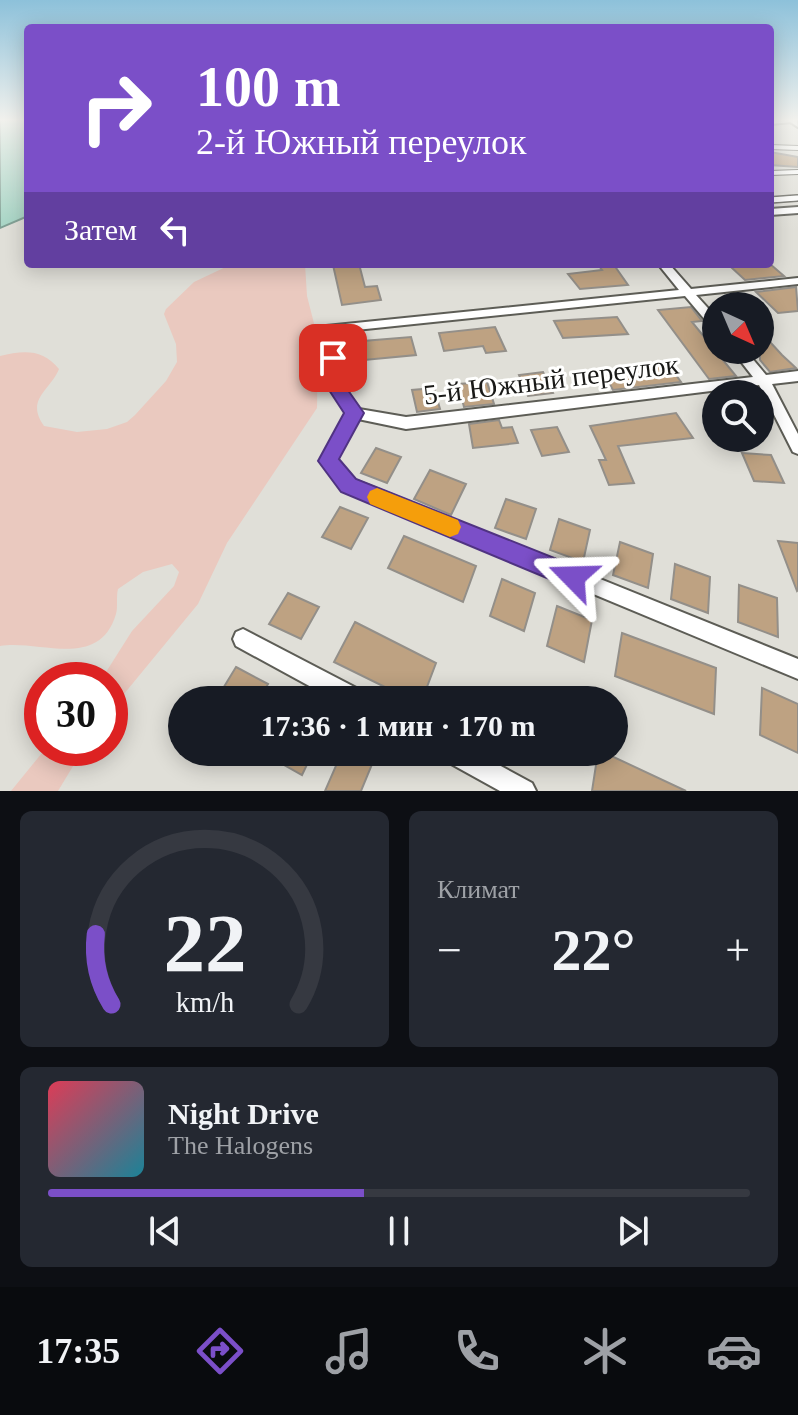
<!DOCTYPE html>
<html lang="ru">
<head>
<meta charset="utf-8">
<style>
	body { margin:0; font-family:"Times New Roman",serif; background:#242831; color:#f1f3f6; height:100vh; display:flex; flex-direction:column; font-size:30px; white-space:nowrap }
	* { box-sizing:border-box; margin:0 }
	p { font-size:26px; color:#9ea1a6 }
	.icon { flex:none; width:44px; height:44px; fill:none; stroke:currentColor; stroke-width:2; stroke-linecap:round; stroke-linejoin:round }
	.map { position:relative; height:791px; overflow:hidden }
	.panel { display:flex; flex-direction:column; gap:20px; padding:20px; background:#0d0f14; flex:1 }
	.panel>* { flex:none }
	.hud { position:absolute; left:24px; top:24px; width:750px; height:244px; border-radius:8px; box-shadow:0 4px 20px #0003; background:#7b4fc8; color:#fff; overflow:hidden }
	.needle { width:52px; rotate:136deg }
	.controls { position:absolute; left:702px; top:292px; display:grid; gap:16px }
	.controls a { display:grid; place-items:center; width:72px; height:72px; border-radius:50%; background:#171b24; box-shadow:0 4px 20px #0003; font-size:40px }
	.speed { position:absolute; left:24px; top:662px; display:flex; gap:16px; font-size:40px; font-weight:700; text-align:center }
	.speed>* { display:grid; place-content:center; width:104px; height:104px; border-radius:50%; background:#171b24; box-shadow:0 4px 20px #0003; line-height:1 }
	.speed .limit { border:12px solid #d22; background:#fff; color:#111 }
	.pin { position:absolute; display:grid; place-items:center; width:68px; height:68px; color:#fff; margin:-34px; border-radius:16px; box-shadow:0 4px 12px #0006 }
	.me { position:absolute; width:88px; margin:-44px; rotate:292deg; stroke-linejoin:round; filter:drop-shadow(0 0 6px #0008) }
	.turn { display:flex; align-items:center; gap:28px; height:168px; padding:0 40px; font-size:36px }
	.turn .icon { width:104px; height:104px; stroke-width:2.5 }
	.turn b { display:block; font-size:56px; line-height:68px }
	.then { display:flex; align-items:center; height:76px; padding:0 40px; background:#0003; gap:16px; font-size:30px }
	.big { font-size:60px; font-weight:700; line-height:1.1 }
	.panel .widget { flex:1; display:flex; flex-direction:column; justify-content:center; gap:12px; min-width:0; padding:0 28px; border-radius:12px; background:#242831 }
	.panel .dial { align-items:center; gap:0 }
	.dial svg { height:208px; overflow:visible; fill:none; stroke:#363941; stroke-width:7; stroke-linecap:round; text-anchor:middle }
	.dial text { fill:#f1f3f6; stroke:none }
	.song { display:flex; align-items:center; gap:24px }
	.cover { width:96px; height:96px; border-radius:12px; background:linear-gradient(135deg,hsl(350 70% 55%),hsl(190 70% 35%)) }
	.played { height:8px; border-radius:4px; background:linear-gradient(90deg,#7b4fc8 45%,#363941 45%) }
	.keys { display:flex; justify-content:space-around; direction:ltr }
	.heat { display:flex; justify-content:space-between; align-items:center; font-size:44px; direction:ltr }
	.panel .tiles { flex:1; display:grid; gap:20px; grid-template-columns:1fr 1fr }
	.widget:last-child { grid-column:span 2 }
	.trip { position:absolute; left:168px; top:686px; width:460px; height:80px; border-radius:40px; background:#171b24; box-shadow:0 4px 20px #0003; font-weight:700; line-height:80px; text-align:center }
	.tabs { display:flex; height:128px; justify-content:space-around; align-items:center; background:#090b0e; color:#9ea1a6 }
	.tabs .icon { width:56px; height:56px }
	.tabs .selected { color:#7b4fc8 }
	.tabs b { font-size:36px; color:#f1f3f6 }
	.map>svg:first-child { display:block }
	.green { fill:#eac9bf }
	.water { fill:#a5d4c4; stroke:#7b9c90; stroke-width:2 }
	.building { fill:#bea282; stroke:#938f89; stroke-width:2 }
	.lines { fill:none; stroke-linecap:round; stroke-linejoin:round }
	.service-far1-casing { stroke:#5d5d56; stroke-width:6 }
	.service-casing { stroke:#5d5d56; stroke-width:8 }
	.minor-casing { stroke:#5d5d56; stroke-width:4 }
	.tertiary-casing { stroke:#5d5d56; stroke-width:4 }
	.service-far1 { stroke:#fff; stroke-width:4 }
	.service { stroke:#fff; stroke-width:5 }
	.minor { fill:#fff; fill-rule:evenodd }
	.tertiary { fill:#fff; fill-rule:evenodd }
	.route { fill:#7b4fc8; stroke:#503382; stroke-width:2 }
	.slow { fill:#f59e0b }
	.labels { text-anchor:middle; stroke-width:6; stroke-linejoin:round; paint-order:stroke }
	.street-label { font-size:28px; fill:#191917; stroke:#fffffe }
</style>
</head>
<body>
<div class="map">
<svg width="798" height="791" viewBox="0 0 798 791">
	<rect width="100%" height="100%" fill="#e0dfd8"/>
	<path class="green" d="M 232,264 L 305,264 L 307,296 L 318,339 L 317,408 L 227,543 L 198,604 L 110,711 L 110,680 L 101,680 L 132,631 L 174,586 L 179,572 L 172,564 L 143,572 L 118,589 C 116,597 118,607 116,614 C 99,671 39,639 0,646 L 0,356 C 24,350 43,349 59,369 C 50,391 25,399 44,426 L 77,432 L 107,429 L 127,422 L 135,415 L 166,381 L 177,362 L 176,344 L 164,314 L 166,309 L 194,282 Z
		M 46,748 L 84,748 L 58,791 L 11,791 Z"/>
	<path class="water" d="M 0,119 L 28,119 L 28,216 L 0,228 Z"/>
	<path class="building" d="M 770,152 L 798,157 L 798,167 L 770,165 Z
		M 359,264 L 365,287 L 377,286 L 381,300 L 342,305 L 333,265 Z
		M 770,264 L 784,276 L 745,280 L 731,267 Z
		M 614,265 L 628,285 L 580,289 L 568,274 L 602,270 L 599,266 Z
		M 796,287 L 798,311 L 778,313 L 756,292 Z
		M 691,307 L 702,321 L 692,322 L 736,376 L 709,379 L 658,310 Z
		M 617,317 L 628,334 L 563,338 L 554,321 Z
		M 495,327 L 506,351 L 486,353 L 483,346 L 444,351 L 439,333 Z
		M 760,331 L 782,355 L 796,368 L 770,372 L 760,360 Z
		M 411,337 L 416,355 L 354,361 L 351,342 Z
		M 668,364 L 681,382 L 613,390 L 603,372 Z
		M 543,372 L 553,393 L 528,396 L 519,375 Z
		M 487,382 L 494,404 L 464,407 L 458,384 Z
		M 434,388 L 440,409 L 417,412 L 412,390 Z
		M 676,413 L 693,438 L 618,446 L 634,483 L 609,485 L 599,460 L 606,460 L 590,426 Z
		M 499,420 L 502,428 L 512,427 L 518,443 L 473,448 L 469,424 Z
		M 557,427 L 569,452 L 542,456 L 531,430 Z
		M 376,448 L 401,457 L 387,483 L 361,473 Z
		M 742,453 L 771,455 L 784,483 L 754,481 Z
		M 430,470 L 466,484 L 451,515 L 414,499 Z
		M 506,499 L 536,509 L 526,539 L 495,528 Z
		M 340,507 L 368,518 L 351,549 L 322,537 Z
		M 559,519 L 590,530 L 583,562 L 550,550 Z
		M 404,536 L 476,566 L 463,602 L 388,568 Z
		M 778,541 L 798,543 L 798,590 L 797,591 Z
		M 620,542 L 653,554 L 648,588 L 613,575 Z
		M 675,564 L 710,577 L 708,613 L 671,599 Z
		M 502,579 L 535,593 L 524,631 L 490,616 Z
		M 739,585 L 777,598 L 778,637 L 738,622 Z
		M 288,593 L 319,607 L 301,639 L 269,624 Z
		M 557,606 L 592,620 L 584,662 L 547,646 Z
		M 355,622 L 436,663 L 422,700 L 402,700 L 383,691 L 385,687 L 334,662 Z
		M 622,633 L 716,668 L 714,714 L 615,676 Z
		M 236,667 L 268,684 L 259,700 L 216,700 Z
		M 762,688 L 798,704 L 798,753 L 760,735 Z
		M 261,752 L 313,752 L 302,775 Z
		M 342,752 L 365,752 L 375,757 L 361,791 L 325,791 Z
		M 598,752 L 603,752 L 686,791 L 592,791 Z"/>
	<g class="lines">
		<defs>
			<path id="service-far1" d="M 770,147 L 798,148
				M 770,173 L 798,172
				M 770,200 L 798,198"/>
			<path id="service" d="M 770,200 L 797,198"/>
			<path id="minor" d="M 795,119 L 792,122 L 770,124 L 770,120 Z
				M 798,207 L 798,213 L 770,215 L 770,209 Z
				M 658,264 L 669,264 L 691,289 L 798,278 L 798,284 L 696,295 L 716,317 L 716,329 L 712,328 L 685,296 L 337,332 L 343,386 L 359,409 L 406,417 L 753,377 L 732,350 L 745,350 L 766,375 L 798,371 L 798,381 L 772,384 L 798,434 L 798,454 L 793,452 L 759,385 L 406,429 L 358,419 L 336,460 L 355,480 L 798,659 L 798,679 L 343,490 L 320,461 L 347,413 L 329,387 L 324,329 L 326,326 L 679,290 Z
				M 243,629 L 364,692 L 367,700 L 335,700 L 236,646 L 233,639 L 236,632 Z
				M 441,752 L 475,752 L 532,783 L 536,791 L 500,791 L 444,760 Z"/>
			<path id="tertiary" d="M 786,119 L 797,119 L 798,127 Z"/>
		</defs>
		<use href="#service-far1" class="service-far1-casing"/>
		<use href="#service" class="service-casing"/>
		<use href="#minor" class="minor-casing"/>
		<use href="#tertiary" class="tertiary-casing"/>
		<use href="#service-far1" class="service-far1"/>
		<use href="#service" class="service"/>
		<use href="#minor" class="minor"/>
		<use href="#tertiary" class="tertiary"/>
	</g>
	<linearGradient id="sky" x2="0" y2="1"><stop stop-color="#8dc1da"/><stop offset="0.52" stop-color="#f1f1ed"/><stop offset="1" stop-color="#f1f1ed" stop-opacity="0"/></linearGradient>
	<rect width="798" height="230" fill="url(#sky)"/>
	<path class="route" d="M 333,352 L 342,358 L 345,386 L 364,413 L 339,459 L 356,479 L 582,569 L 585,577 L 582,585 L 573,589 L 341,492 L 318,461 L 344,413 L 327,387 L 324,358 Z"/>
	<path class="slow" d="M 377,488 L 458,520 L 461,527 L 458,534 L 450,537 L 370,504 L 367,497 L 370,491 Z"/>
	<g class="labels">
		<g class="street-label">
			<text transform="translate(551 379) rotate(-7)" y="10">5-й Южный переулок</text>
		</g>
	</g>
</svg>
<div class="controls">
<a><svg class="needle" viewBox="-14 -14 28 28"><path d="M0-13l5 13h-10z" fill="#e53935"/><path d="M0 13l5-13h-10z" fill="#9ea1a6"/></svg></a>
<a><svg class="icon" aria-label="search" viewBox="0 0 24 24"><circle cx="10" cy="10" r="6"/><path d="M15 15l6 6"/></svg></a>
</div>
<div class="speed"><div class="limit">30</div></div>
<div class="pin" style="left:333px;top:358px;background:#d93025"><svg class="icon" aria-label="arrive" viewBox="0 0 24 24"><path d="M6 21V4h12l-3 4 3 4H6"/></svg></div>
<svg class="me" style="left:573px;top:577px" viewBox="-20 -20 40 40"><path d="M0-17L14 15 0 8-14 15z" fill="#7b4fc8" stroke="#fff" stroke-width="4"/></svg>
<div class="trip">17:36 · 1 мин · 170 m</div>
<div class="hud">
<div class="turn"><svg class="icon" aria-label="right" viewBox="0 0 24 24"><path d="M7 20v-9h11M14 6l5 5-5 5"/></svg><div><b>100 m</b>2-й Южный переулок</div></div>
<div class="then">Затем<svg class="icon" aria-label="left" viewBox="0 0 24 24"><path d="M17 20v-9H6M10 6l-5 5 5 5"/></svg></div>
</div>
</div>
<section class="panel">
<div class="tiles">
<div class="widget dial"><svg viewBox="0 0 100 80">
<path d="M14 69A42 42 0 1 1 86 69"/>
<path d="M14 69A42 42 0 0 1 8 42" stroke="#7b4fc8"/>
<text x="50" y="56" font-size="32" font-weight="700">22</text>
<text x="50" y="72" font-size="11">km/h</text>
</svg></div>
<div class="widget"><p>Климат</p>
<div class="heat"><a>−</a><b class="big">22°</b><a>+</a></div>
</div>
<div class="widget">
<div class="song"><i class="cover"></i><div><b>Night Drive</b><p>The Halogens</p></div></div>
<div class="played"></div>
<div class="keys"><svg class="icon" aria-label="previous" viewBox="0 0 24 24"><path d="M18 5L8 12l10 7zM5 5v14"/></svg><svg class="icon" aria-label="pause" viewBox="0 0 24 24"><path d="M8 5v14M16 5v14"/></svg><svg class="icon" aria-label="next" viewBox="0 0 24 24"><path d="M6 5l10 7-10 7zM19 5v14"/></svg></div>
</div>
</div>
</section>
<nav class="tabs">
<b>17:35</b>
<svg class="icon selected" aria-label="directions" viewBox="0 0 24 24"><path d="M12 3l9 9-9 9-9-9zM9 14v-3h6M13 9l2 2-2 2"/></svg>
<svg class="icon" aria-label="music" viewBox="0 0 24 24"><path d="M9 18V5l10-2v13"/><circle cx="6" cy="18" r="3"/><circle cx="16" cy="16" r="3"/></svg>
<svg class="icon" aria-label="phone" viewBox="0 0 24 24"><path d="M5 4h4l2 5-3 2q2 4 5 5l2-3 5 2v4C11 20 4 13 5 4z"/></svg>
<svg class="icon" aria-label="climate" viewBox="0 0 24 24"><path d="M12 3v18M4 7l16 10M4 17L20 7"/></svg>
<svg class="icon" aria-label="car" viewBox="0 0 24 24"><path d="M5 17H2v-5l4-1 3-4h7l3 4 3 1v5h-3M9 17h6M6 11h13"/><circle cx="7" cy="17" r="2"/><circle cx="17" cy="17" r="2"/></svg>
</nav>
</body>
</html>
